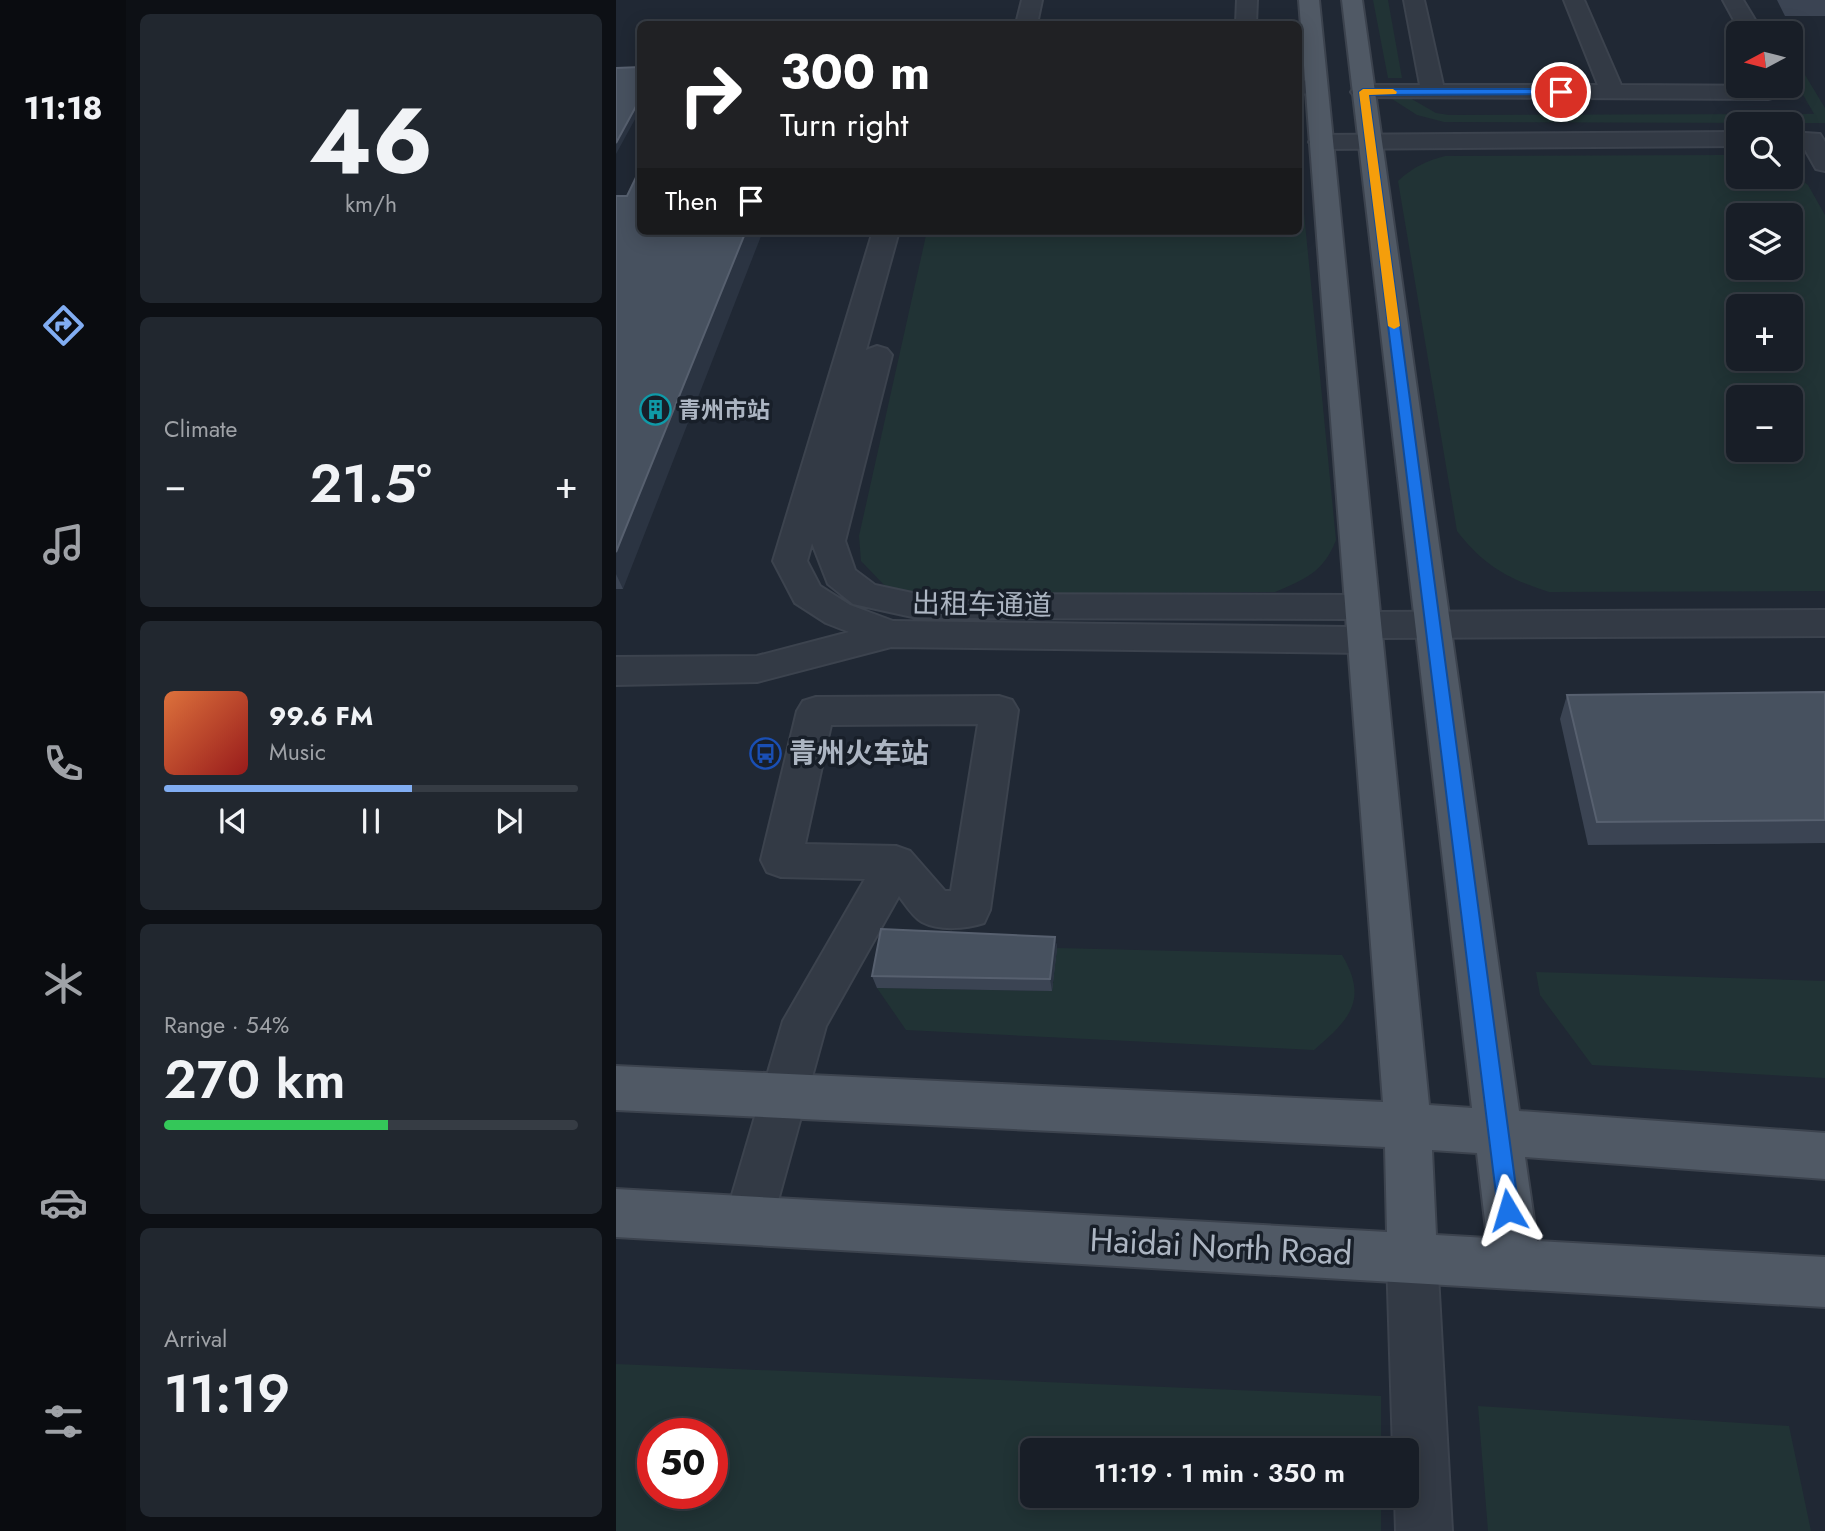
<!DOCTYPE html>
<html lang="en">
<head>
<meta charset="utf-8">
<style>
	body { margin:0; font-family:Jost,"Noto Sans SC",sans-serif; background:#21272f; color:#f1f3f6; height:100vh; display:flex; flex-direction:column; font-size:26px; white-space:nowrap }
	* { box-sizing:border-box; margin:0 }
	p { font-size:23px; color:#9fa2a7 }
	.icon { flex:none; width:38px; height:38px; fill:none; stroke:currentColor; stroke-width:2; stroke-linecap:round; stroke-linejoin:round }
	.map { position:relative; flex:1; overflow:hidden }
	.sheet { display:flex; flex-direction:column; gap:14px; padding:14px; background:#0d1015; width:490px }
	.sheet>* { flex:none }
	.banner { position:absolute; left:21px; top:21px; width:665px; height:214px; border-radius:10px; box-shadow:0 4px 18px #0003,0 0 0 2px #363c44; background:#202124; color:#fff; overflow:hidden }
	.needle { width:46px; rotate:263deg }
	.buttons { position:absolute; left:1110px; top:21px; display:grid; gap:14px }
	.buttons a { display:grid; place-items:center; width:77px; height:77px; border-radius:10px; background:#181e27; box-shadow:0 4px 18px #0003,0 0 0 2px #363c44; font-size:35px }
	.speed { position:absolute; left:21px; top:1418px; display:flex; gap:14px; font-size:35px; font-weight:700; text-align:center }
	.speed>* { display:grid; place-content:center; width:91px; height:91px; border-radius:50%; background:#181e27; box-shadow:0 4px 18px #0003,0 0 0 2px #363c44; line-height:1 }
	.speed .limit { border:10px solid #d22; background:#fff; color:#111 }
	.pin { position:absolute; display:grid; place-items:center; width:60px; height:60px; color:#fff; margin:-30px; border:4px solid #fff; border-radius:50%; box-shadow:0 2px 7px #0007 }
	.me { position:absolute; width:77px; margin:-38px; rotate:353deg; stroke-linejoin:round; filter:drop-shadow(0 0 5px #0008) }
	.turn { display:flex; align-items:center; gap:24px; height:147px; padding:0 28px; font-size:32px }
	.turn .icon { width:91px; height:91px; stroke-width:2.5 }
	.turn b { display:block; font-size:49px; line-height:60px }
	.then { display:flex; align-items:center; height:66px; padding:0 28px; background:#0003; gap:14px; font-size:26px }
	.big { font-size:52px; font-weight:600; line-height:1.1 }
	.sheet .widget { flex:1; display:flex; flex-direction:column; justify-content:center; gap:10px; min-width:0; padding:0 24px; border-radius:10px; background:#21272f }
	.sheet .dial { align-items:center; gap:0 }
	.dial b { font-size:91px; line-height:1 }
	.song { display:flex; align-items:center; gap:21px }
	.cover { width:84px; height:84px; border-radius:10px; background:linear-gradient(135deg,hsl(20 70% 55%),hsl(0 70% 35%)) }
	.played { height:7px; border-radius:4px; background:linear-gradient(90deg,#81adf2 60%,#363c44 60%) }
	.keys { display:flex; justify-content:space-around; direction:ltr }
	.heat { display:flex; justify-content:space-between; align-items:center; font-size:38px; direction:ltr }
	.charge { height:10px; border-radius:5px; background:linear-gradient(90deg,#34c759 54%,#363c44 0) }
	.trip { position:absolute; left:404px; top:1438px; width:399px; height:70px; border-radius:10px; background:#181e27; box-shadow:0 4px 18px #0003,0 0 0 2px #363c44; font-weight:600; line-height:70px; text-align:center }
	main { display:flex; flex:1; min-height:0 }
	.tab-bar { display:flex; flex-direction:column; width:126px; justify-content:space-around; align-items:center; background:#0a0c10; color:#9fa2a7 }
	.tab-bar .icon { width:49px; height:49px }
	.tab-bar .selected { color:#81adf2 }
	.tab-bar b { font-size:32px; color:#f1f3f6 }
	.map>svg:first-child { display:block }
	.green { fill:#213335; fill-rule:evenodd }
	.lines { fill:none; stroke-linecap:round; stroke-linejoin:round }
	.minor-casing { stroke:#3c434e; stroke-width:4 }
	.major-casing { stroke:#3c434e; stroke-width:4 }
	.minor { fill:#333a45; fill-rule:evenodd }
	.major { fill:#505965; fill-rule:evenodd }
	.wall { fill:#3b4453 }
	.shaded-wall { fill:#2b3442 }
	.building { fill:#47515f; stroke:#57606f; stroke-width:2 }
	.route { fill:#1a73e8; stroke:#114b97; stroke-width:2 }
	.slow { fill:#f59e0b }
	.labels { text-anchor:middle; stroke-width:7; stroke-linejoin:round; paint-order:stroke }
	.far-poi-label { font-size:23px; font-weight:bold; fill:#acb5c2; stroke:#181f29; text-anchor:start }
	.street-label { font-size:28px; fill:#acb5c2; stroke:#181f29 }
	.poi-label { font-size:28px; font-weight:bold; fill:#acb5c2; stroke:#181f29; text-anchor:start }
	.near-street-label { font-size:33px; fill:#acb5c2; stroke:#181f29 }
</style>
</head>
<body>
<main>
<nav class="tab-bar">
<b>11:18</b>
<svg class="icon selected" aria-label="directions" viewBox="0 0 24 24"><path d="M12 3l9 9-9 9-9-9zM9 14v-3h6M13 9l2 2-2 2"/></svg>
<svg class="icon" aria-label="music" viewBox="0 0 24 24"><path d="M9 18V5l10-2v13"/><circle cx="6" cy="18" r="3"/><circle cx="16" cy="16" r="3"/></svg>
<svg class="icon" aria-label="phone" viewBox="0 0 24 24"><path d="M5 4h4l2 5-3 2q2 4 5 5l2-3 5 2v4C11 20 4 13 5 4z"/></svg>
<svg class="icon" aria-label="climate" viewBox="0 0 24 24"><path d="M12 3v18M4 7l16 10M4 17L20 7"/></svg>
<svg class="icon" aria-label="car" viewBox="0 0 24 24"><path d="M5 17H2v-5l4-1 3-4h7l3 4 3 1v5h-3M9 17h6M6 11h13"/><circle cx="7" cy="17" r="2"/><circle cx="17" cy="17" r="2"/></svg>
<svg class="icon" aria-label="filters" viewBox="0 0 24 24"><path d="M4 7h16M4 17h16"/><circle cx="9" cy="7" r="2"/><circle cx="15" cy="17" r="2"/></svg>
</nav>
<section class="sheet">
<div class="widget dial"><b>46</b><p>km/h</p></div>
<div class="widget"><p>Climate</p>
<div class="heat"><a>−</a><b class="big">21.5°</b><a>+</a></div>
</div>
<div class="widget">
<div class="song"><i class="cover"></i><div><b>99.6 FM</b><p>Music</p></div></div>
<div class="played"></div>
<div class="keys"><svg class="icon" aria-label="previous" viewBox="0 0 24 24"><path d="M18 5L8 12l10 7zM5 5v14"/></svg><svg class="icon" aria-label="pause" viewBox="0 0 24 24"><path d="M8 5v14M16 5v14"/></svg><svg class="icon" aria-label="next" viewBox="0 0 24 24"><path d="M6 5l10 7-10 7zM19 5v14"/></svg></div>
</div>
<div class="widget"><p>Range · 54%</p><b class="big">270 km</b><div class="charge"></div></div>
<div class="widget"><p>Arrival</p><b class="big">11:19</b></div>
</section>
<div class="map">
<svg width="1209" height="1531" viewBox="0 0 1209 1531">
	<rect width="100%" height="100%" fill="#202834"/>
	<path class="green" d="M 757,0 L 772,0 L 786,78 L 772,78 Z
		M 1174,50 L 1209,108 L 1209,123 L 828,122 L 801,115 L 776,99 L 794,98 L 820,113 L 833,115 L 1198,114 L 1174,72 Z
		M 1108,155 L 1122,157 L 1122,177 L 1174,177 L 1174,171 L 1192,185 L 1209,215 L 1209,591 L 933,592 C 892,579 867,565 841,531 L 782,181 C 797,167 810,161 829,156 ZM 1174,215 L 1174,268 L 1122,268 L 1122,215 ZM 1174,306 L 1174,359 L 1122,359 L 1122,306 ZM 1174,397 L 1174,450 L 1122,450 L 1122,397 Z
		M 683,177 L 685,182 L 720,540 C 707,573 689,579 659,592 L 296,594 L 271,588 L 245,561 L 243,536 L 311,231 L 682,231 Z
		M 441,948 L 726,955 C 753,1000 733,1020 698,1050 L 290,1030 L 261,988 L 436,991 Z
		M 920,972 L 1209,981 L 1209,1078 L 976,1065 L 924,995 Z
		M 0,1364 L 765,1396 L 765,1451 L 416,1451 L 416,1496 L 765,1496 L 765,1531 L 0,1531 ZM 96,1433 L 96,1493 L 37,1493 L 37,1433 Z
		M 862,1406 L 1173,1426 L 1195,1531 L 872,1531 Z"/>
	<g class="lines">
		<defs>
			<path id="minor" d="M 406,0 L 426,0 L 421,24 L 400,24 Z
				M 621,0 L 641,0 L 640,24 L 620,24 Z
				M 788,0 L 808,0 L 827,85 L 982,85 L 948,0 L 968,0 L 1005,85 L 1171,86 L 1160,97 L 1152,99 L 739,97 L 735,92 L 739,87 L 747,85 L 804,85 Z
				M 1107,0 L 1127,0 L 1147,33 L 1125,33 Z
				M 682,80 L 708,82 L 711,87 L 708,92 L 682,94 Z
				M 1122,132 L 1122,146 L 705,149 L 696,147 L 693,142 L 696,137 L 705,135 Z
				M 1174,132 L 1204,134 L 1209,142 L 1209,171 L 1200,169 L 1187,146 L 1174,146 Z
				M 257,231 L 283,231 L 250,350 L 261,346 L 271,349 L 276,355 L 229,541 L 239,570 L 259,585 L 301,594 L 746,595 L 758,598 L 763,607 L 760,612 L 1209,610 L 1209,636 L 765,638 L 762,649 L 749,653 L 275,647 L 141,682 L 0,685 L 0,657 L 141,656 L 233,632 L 210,623 L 179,603 L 157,561 ZM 196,543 L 212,584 L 237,604 L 301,618 L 733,619 L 730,627 L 277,621 L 234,605 L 204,586 L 191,561 Z
				M 383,696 L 396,700 L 402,710 L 374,910 L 368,923 C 350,929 323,931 306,922 C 297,917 289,904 283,896 L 210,1026 L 157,1219 L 150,1236 L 133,1243 L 116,1236 L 109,1219 L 167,1021 L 249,879 L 165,877 L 151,872 L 145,860 L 181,711 L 187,701 L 200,697 ZM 362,724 L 335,891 L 329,891 L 294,851 L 280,846 L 189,844 L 215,725 Z
				M 796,1231 L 814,1238 L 821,1256 L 836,1531 L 780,1531 L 779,1496 L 791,1496 L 791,1451 L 777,1451 L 771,1256 L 778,1238 Z"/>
			<path id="major" d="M 683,0 L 703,0 L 813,1105 L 856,1108 L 726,0 L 746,0 L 903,1111 L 1209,1133 L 1209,1179 L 909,1157 L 921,1241 L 1209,1257 L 1209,1307 L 0,1237 L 0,1189 L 771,1232 L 769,1147 L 0,1110 L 0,1066 L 767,1102 ZM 816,1150 L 861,1153 L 871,1238 L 820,1235 Z"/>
		</defs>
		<use href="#minor" class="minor-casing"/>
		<use href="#major" class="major-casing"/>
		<use href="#minor" class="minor"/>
		<use href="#major" class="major"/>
	</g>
	<path class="wall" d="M 1161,0 L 1209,0 L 1209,16 L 1169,16 Z
		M 0,196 L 11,196 L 7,589 L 0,589 Z
		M 1209,692 L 1209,843 L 972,845 L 944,719 L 951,695 Z
		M 439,937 L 441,948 L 436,991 L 261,988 L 256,976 Z"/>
	<path class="shaded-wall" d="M 24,99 L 24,110 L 0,154 L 0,143 Z
		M 130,231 L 147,231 L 7,589 L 0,574 L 0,552 Z
		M 439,937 L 441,948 L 436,991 L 434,979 Z"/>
	<path class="building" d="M 24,67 L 24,99 L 0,143 L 0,68 Z
		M 24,169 L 24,231 L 130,231 L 0,552 L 0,196 L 11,196 Z
		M 1209,692 L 1209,820 L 981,822 L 951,695 Z
		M 265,929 L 439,937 L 434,979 L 256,976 Z"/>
	<path class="route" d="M 945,89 L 949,90 L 949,94 L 753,95 L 903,1210 L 900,1218 L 892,1221 L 885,1218 L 882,1210 L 743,92 L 747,89 Z"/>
	<path class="slow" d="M 777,89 L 781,92 L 780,94 L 753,95 L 784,326 L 778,329 L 772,326 L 743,92 L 747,89 Z"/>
	<defs>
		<symbol id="building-ring" viewBox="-11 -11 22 22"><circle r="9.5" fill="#181f29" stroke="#0f9aa8" stroke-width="1.5"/><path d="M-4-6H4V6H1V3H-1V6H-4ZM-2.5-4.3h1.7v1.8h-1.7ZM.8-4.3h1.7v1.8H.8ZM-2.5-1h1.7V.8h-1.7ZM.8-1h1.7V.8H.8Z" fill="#0f9aa8"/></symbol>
		<symbol id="bus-ring" viewBox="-11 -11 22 22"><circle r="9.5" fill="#181f29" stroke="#1a4fb4" stroke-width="1.5"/><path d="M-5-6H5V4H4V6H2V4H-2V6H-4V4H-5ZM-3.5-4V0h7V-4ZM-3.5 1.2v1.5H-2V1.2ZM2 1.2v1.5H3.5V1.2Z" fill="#1a4fb4"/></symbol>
	</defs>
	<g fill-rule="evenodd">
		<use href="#building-ring" x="22" y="392" width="35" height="35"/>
		<use href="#bus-ring" x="132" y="736" width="35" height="35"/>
	</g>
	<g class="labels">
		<g class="far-poi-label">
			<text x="62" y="418">青州市站</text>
		</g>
		<g class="street-label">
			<text transform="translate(366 604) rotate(1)" y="10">出租车通道</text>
		</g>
		<g class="poi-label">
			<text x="173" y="763">青州火车站</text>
		</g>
		<g class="near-street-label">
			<text transform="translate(605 1246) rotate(3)" y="12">Haidai North Road</text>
		</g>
	</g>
</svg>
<div class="buttons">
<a><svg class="needle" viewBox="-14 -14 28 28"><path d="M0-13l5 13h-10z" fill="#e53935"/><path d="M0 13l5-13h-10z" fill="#9fa2a7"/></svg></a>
<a><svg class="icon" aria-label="search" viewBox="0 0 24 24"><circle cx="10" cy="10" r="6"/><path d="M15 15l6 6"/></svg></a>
<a><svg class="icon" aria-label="layers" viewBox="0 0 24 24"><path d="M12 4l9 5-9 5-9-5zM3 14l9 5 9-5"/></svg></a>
<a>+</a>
<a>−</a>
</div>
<div class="speed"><div class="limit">50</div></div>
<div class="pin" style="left:945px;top:92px;background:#d93025"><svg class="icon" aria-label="arrive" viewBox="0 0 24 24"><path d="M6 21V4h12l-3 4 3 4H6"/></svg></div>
<svg class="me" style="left:892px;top:1210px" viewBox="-20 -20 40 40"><path d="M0-17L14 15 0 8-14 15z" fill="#1a73e8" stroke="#fff" stroke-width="4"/></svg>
<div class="trip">11:19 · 1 min · 350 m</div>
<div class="banner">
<div class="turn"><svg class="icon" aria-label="right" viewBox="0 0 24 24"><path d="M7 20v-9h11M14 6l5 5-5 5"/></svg><div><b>300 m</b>Turn right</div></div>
<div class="then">Then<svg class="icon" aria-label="arrive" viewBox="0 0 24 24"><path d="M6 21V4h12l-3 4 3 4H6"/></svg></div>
</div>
</div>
</main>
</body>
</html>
